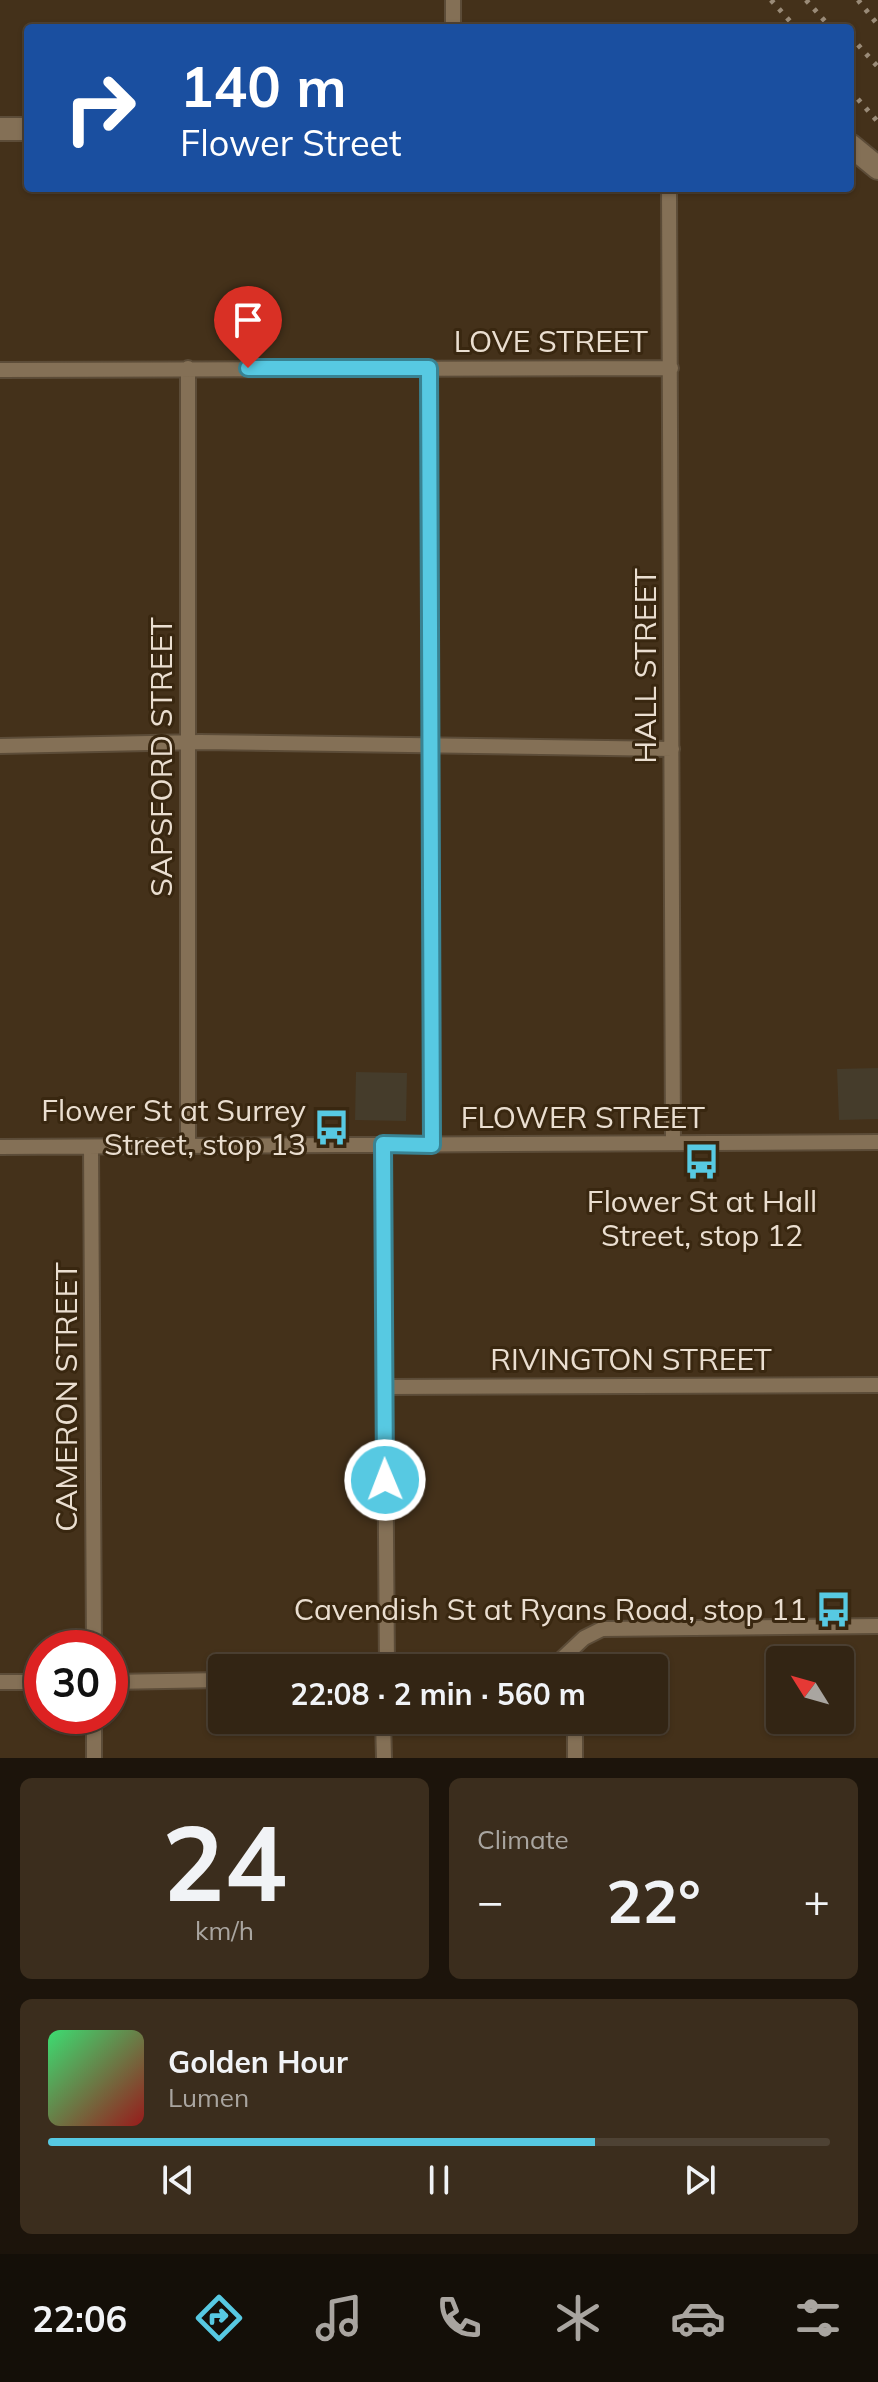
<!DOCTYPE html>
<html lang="en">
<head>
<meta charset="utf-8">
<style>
	body { margin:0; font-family:Mulish,sans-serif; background:#3b2d1d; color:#f1f3f6; height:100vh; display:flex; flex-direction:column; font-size:30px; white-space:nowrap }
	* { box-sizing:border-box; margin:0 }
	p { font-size:26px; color:#a9a5a0 }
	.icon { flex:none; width:44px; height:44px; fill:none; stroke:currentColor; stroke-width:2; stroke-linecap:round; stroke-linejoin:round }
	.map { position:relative; height:1758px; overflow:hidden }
	.details { display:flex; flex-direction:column; gap:20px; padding:20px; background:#1c140b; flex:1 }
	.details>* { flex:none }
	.top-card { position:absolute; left:24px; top:24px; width:830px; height:168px; border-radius:8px; box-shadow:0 2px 6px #0004,0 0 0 2px #4e4234; background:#1a4fa0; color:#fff; overflow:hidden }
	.needle { width:52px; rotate:307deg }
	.tools { position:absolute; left:766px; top:1646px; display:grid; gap:16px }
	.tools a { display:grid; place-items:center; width:88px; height:88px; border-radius:8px; background:#332514; box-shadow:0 2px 6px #0004,0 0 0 2px #4e4234; font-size:40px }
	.speed { position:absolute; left:24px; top:1630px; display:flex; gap:16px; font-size:40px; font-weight:700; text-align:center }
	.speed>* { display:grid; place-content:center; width:104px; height:104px; border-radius:50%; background:#332514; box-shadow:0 2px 6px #0004,0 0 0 2px #4e4234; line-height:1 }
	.speed .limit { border:12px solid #d22; background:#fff; color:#111 }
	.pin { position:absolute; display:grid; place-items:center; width:68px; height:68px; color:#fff; margin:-82px -34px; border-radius:50% 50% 50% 0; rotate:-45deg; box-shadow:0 0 8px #0007 }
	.pin .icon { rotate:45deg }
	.me { position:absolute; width:88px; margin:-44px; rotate:359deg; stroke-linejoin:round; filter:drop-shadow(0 0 6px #0008) }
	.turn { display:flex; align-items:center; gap:28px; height:168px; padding:0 24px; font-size:36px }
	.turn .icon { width:104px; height:104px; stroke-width:2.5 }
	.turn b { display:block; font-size:56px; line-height:68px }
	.big { font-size:60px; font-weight:700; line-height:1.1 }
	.details .card { flex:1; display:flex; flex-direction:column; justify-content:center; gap:12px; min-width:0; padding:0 28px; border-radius:12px; background:#3b2d1d }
	.details .dial { align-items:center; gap:0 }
	.dial b { font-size:104px; line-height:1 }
	.song { display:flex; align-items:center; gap:24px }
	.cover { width:96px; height:96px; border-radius:12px; background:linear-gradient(135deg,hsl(140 70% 55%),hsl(0 70% 35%)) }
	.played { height:8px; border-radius:4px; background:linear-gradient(90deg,#57c9e2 70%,#4e4234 70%) }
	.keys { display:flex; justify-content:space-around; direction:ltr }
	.heat { display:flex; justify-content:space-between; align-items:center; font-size:44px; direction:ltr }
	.details .tiles { flex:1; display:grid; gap:20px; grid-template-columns:1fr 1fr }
	.card:last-child { grid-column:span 2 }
	.trip { position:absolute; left:208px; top:1654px; width:460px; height:80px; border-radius:8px; background:#332514; box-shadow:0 2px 6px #0004,0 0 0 2px #4e4234; font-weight:700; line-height:80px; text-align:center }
	.menu { display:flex; height:128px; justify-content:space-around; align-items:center; background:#140f08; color:#a9a5a0 }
	.menu .icon { width:56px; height:56px }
	.menu .current { color:#57c9e2 }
	.menu b { font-size:36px; color:#f1f3f6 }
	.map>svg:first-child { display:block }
	.commercial { fill:#453c2b }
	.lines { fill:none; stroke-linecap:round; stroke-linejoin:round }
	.street-casing { stroke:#5c4c38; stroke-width:18 }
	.secondary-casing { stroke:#5c4c38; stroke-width:26 }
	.street { stroke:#847056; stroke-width:14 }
	.secondary { stroke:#847056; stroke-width:22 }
	.rail { stroke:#9a8b78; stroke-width:5; stroke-dasharray:4 8; stroke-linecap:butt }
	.route-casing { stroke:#398393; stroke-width:20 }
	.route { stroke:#57c9e2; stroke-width:14 }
	.labels { text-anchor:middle; stroke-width:6; stroke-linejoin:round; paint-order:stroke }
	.street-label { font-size:30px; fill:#eaded0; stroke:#392710 }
	.poi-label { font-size:30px; fill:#eaded0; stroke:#392710; text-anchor:end }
</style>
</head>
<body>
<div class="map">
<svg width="878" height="1758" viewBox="0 0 878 1758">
	<rect width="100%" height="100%" fill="#44311a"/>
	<path class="commercial" d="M 878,1068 L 878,1119 L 839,1120 L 837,1069 Z
		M 356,1072 L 407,1073 L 406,1121 L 355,1120 Z"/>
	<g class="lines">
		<defs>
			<path id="street" d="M 453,0 L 453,28
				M 669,188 L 673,1143
				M 188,368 L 188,1146
				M 429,368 L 432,1145
				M 0,370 L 671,368
				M 0,746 L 200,742 L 672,749
				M 383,1144 L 387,1668
				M 0,1147 L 878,1142
				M 91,1147 L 94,1648
				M 384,1387 L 878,1385
				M 552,1668 L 584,1638 L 602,1629 L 878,1626
				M 0,1682 L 42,1682
				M 110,1682 L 222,1680
				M 94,1716 L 94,1758
				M 383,1720 L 384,1758
				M 575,1720 L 575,1758"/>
			<path id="secondary" d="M 0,129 L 28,129
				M 850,145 L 878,168"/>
		</defs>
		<use href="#street" class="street-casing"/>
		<use href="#secondary" class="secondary-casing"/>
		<use href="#street" class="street"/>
		<use href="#secondary" class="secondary"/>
		<path class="rail" d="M 771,0 L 796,28
			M 806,0 L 831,28
			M 858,0 L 878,25
			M 850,36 L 878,67
			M 850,90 L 878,122"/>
	</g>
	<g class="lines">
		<defs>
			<path id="route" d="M 248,368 L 429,368 L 432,1145 L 383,1144 L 385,1480"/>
		</defs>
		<use href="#route" class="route-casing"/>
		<use href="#route" class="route"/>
	</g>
	<defs>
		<symbol id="bus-bare" viewBox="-9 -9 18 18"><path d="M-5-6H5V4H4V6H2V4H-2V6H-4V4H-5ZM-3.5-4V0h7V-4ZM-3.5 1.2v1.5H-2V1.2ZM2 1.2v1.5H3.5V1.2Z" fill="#57c9e2" stroke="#392710" stroke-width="2.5" paint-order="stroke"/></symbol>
	</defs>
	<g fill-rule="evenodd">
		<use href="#bus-bare" x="306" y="1102" width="51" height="51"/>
		<use href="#bus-bare" x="676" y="1136" width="51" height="51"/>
		<use href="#bus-bare" x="808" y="1584" width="51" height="51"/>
	</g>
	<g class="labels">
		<g class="street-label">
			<text x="551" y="352">LOVE STREET</text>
			<text transform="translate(646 666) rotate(-90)" y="10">HALL STREET</text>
			<text transform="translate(162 757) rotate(-90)" y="10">SAPSFORD STREET</text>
			<text x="583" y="1128">FLOWER STREET</text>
			<text x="631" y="1370">RIVINGTON STREET</text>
			<text transform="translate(67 1397) rotate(-90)" y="10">CAMERON STREET</text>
		</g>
		<g class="poi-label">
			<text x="306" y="1121">Flower St at Surrey<tspan x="306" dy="34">Street, stop 13</tspan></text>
			<text x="702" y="1212" text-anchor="middle">Flower St at Hall<tspan x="702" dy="34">Street, stop 12</tspan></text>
			<text x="807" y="1620">Cavendish St at Ryans Road, stop 11</text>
		</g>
	</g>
</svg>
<div class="tools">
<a><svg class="needle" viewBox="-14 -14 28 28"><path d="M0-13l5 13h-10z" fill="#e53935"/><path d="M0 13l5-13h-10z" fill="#a9a5a0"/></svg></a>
</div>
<div class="speed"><div class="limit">30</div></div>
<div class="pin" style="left:248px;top:368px;background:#d93025"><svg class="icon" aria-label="arrive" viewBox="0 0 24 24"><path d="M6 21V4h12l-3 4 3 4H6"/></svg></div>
<svg class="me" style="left:385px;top:1480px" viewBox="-20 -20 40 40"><circle r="17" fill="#57c9e2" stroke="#fff" stroke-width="3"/><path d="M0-11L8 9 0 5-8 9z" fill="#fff"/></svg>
<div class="trip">22:08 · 2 min · 560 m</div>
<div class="top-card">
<div class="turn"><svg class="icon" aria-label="right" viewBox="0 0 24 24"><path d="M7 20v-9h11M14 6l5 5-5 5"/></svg><div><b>140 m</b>Flower Street</div></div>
</div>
</div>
<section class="details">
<div class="tiles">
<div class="card dial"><b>24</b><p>km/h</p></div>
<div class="card"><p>Climate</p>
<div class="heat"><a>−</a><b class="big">22°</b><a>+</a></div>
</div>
<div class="card">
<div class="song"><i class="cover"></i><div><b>Golden Hour</b><p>Lumen</p></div></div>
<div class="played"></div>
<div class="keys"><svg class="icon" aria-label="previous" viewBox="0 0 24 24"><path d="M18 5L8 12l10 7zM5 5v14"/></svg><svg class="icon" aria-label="pause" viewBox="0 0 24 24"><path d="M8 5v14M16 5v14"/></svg><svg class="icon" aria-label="next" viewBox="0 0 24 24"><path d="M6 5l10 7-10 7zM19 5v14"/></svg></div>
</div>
</div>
</section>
<nav class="menu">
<b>22:06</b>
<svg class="icon current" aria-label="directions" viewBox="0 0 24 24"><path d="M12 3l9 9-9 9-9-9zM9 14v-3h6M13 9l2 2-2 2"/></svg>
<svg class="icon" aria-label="music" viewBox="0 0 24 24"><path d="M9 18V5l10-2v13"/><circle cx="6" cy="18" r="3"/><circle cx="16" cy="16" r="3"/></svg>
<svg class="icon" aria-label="phone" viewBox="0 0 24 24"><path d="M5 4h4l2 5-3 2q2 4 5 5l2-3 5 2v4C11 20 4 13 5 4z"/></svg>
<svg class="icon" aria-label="climate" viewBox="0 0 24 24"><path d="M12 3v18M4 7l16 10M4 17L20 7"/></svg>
<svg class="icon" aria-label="car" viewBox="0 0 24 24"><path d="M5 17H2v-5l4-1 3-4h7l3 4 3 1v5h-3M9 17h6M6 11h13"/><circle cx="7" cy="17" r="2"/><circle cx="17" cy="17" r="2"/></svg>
<svg class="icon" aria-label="filters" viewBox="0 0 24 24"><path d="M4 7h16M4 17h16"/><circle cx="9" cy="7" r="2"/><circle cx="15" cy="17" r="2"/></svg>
</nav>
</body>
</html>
